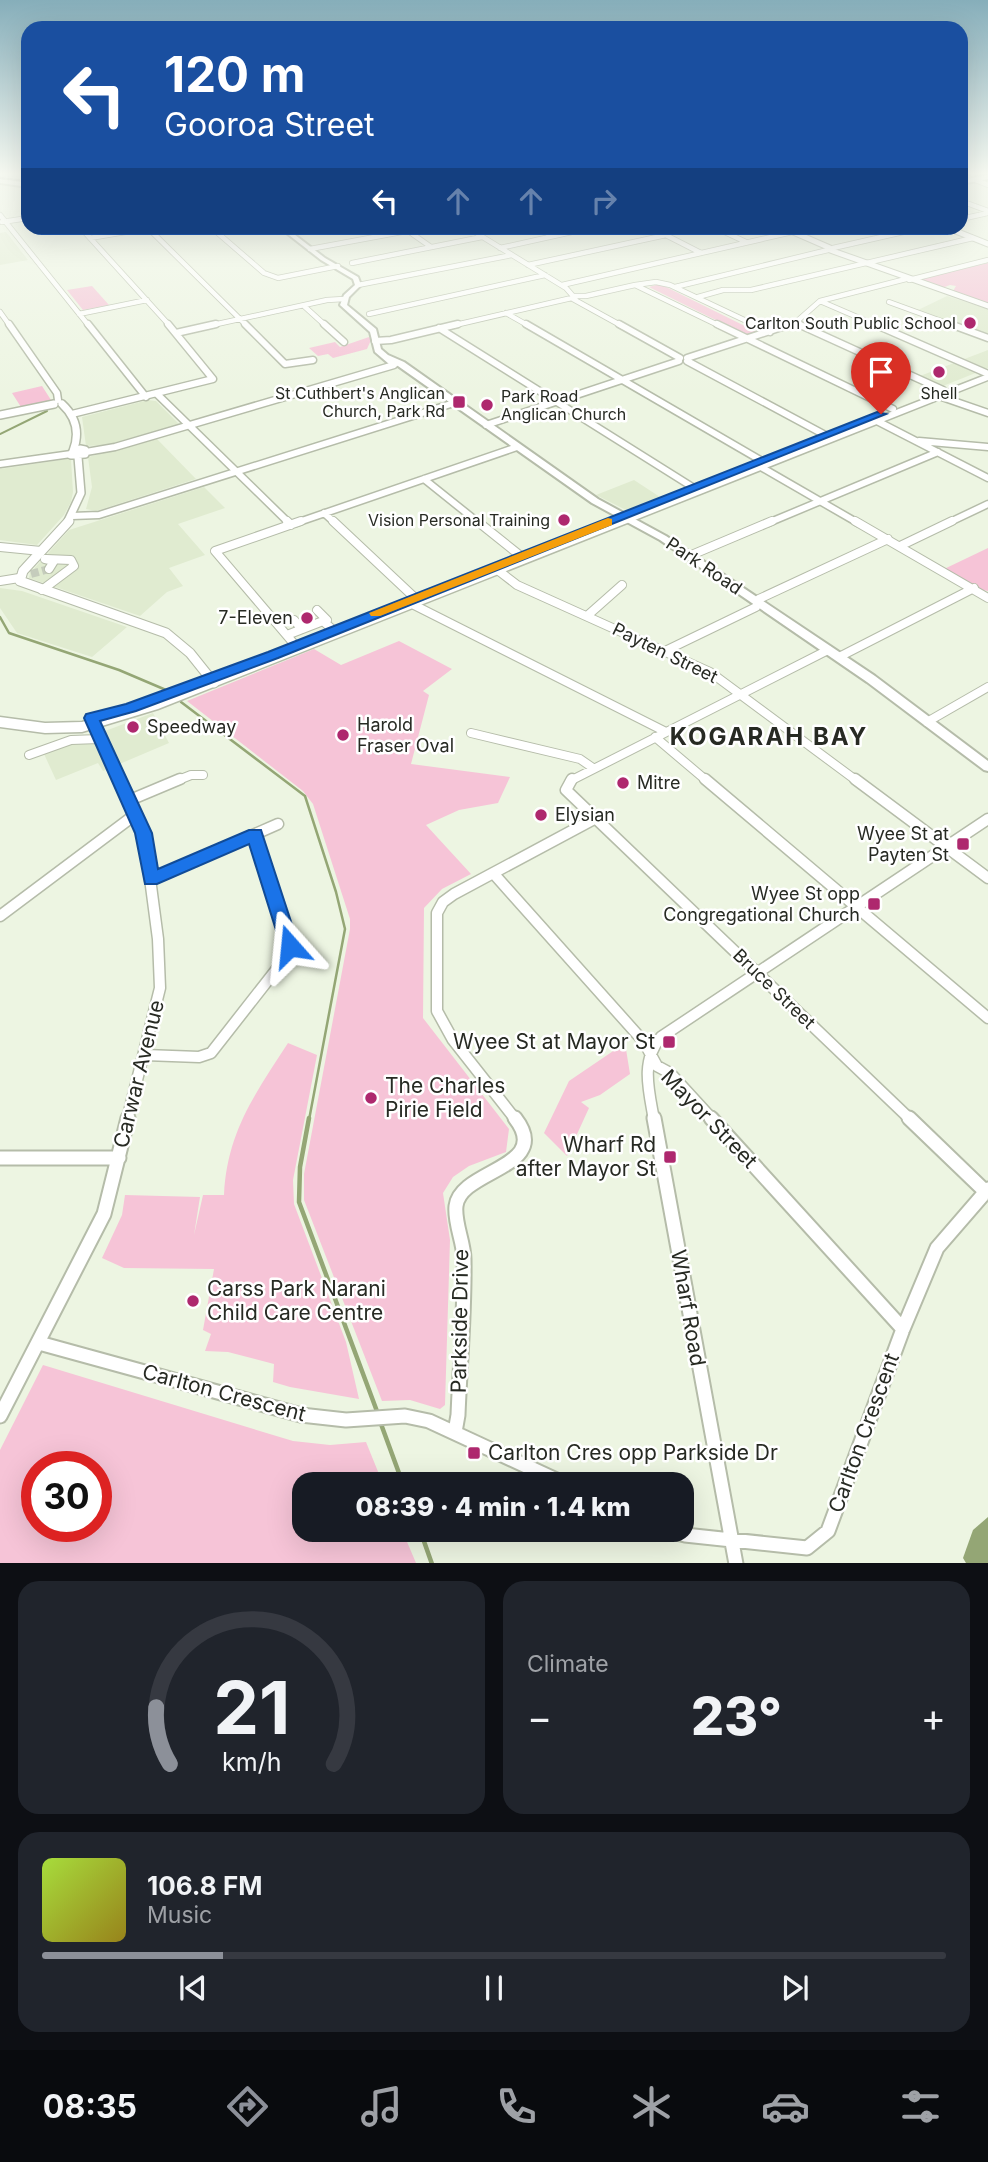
<!DOCTYPE html>
<html lang="en">
<head>
<meta charset="utf-8">
<style>
	body { margin:0; font-family:Inter,sans-serif; background:#20242c; color:#f1f3f6; height:100vh; display:flex; flex-direction:column; font-size:26px; white-space:nowrap }
	* { box-sizing:border-box; margin:0 }
	p { font-size:23px; color:#9ea1a6 }
	.icon { flex:none; width:38px; height:38px; fill:none; stroke:currentColor; stroke-width:2; stroke-linecap:round; stroke-linejoin:round }
	.map { position:relative; height:1563px; overflow:hidden }
	.panel { display:flex; flex-direction:column; gap:18px; padding:18px; background:#0d0f14; flex:1 }
	.panel>* { flex:none }
	.top-card { position:absolute; left:21px; top:21px; width:947px; height:214px; border-radius:21px; box-shadow:0 7px 28px #0002; background:#1a4fa0; color:#fff; overflow:hidden }
	.speed { position:absolute; left:21px; top:1451px; display:flex; gap:14px; font-size:35px; font-weight:700; text-align:center }
	.speed>* { display:grid; place-content:center; width:91px; height:91px; border-radius:50%; background:#171b24; box-shadow:0 7px 28px #0002; line-height:1 }
	.speed .limit { border:10px solid #d22; background:#fff; color:#111 }
	.pin { position:absolute; display:grid; place-items:center; width:60px; height:60px; color:#fff; margin:-72px -30px; border-radius:50% 50% 50% 0; rotate:-45deg; box-shadow:0 0 7px #0007 }
	.pin .icon { rotate:45deg }
	.me { position:absolute; width:77px; margin:-38px; rotate:342deg; stroke-linejoin:round; filter:drop-shadow(0 0 5px #0008) }
	.turn { display:flex; align-items:center; gap:24px; height:147px; padding:0 28px; font-size:32px }
	.turn .icon { width:91px; height:91px; stroke-width:2.5 }
	.turn b { display:block; font-size:49px; line-height:60px }
	.lanes { display:flex; align-items:center; height:66px; padding:0 28px; background:#0003; justify-content:center; gap:35px; direction:ltr }
	.lanes .off { opacity:.35 }
	.big { font-size:52px; font-weight:800; line-height:1.1 }
	.panel .tile { flex:1; display:flex; flex-direction:column; justify-content:center; gap:10px; min-width:0; padding:0 24px; border-radius:21px; background:#20242c }
	.panel .dial { align-items:center; gap:0 }
	.dial svg { height:182px; overflow:visible; fill:none; stroke:#363941; stroke-width:7; stroke-linecap:round; text-anchor:middle }
	.dial text { fill:#f1f3f6; stroke:none }
	.song { display:flex; align-items:center; gap:21px }
	.cover { width:84px; height:84px; border-radius:10px; background:linear-gradient(135deg,hsl(80 70% 55%),hsl(50 70% 35%)) }
	.played { height:7px; border-radius:4px; background:linear-gradient(90deg,#8c9099 20%,#363941 20%) }
	.keys { display:flex; justify-content:space-around; direction:ltr }
	.heat { display:flex; justify-content:space-between; align-items:center; font-size:38px; direction:ltr }
	.panel .tiles { flex:1; display:grid; gap:18px; grid-template-columns:1fr 1fr }
	.tile:last-child { grid-column:span 2 }
	.trip { position:absolute; left:292px; top:1472px; width:402px; height:70px; border-radius:21px; background:#171b24; box-shadow:0 7px 28px #0002; font-weight:800; line-height:70px; text-align:center }
	.menu { display:flex; height:112px; justify-content:space-around; align-items:center; background:#090b0e; color:#9ea1a6 }
	.menu .icon { width:49px; height:49px }
	.menu .on { color:#8c9099 }
	.menu b { font-size:32px; color:#f1f3f6 }
	.map>svg:first-child { display:block }
	.built { fill:#e0ebd0 }
	.green { fill:#f6c4d7; fill-rule:evenodd }
	.water { fill:#94a675 }
	.lines { fill:none; stroke-linecap:round; stroke-linejoin:round }
	.stream-far2 { stroke:#94a675; stroke-width:2 }
	.stream-far1 { stroke:#94a675; stroke-width:2.5 }
	.stream { stroke:#94a675; stroke-width:4.5 }
	.minor-tunnel { stroke:#c5ccbc; stroke-width:8; stroke-dasharray:8 3.5; stroke-linecap:butt }
	.minor-far4-casing { stroke:#b5bca9; stroke-width:6 }
	.minor-far3-casing { stroke:#b5bca9; stroke-width:9 }
	.minor-far2-casing { stroke:#b5bca9; stroke-width:10 }
	.minor-far1-casing { stroke:#b5bca9; stroke-width:13 }
	.minor-casing { stroke:#b5bca9; stroke-width:17 }
	.tertiary-far2-casing { stroke:#b5bca9; stroke-width:7 }
	.tertiary-far1-casing { stroke:#b5bca9; stroke-width:10 }
	.tertiary-casing { stroke:#b5bca9; stroke-width:11 }
	.secondary-casing { stroke:#b5bca9; stroke-width:4 }
	.trunk-casing { stroke:#b5bca9; stroke-width:3 }
	.minor-far4 { stroke:#fff; stroke-width:4.5 }
	.minor-far3 { stroke:#fff; stroke-width:6 }
	.minor-far2 { stroke:#fff; stroke-width:8 }
	.minor-far1 { stroke:#fff; stroke-width:10 }
	.minor { stroke:#fff; stroke-width:13 }
	.tertiary-far2 { stroke:#fff; stroke-width:5 }
	.tertiary-far1 { stroke:#fff; stroke-width:7 }
	.tertiary { stroke:#fff; stroke-width:9 }
	.secondary { fill:#fff; fill-rule:evenodd }
	.trunk { fill:#fff; fill-rule:evenodd }
	.rail { stroke:#878d80; stroke-width:2; stroke-dasharray:5 2.5; stroke-linecap:butt }
	.route { fill:#1a73e8; stroke:#114b97; stroke-width:2 }
	.slow { fill:#f59e0b }
	.poi-dot { fill:#ae286e; stroke:#fff; stroke-width:2.5 }
	.labels { text-anchor:middle; stroke-width:5; stroke-linejoin:round; paint-order:stroke }
	.far-poi-label { font-size:16px; fill:#272a23; stroke:#fff; text-anchor:end }
	.street-label { font-size:18px; fill:#272a23; stroke:#fff }
	.poi-label { font-size:18px; fill:#272a23; stroke:#fff; text-anchor:start }
	.near-poi-label { font-size:21px; fill:#272a23; stroke:#fff; text-anchor:start }
	.near-street-label { font-size:21px; fill:#272a23; stroke:#fff }
	.district-label { font-size:24px; font-weight:bold; letter-spacing:2px; fill:#272a23; stroke:#fff }
</style>
</head>
<body>
<div class="map">
<svg width="988" height="1564" viewBox="0 0 988 1564">
	<rect width="100%" height="100%" fill="#edf5e2"/>
	<path class="built" d="M 6,232 L 28,260 L 0,265 L 0,233 Z
		M 947,296 L 988,309 L 988,336 L 918,310 Z
		M 988,350 L 988,368 L 943,386 L 920,376 Z
		M 148,400 L 156,401 L 179,424 L 107,445 L 86,446 L 82,417 Z
		M 157,439 L 196,479 L 96,511 L 86,509 L 92,487 L 88,457 Z
		M 67,459 L 71,459 L 73,492 L 71,502 L 64,515 L 37,545 L 0,540 L 0,469 Z
		M 634,480 L 660,497 L 626,510 L 596,495 Z
		M 204,487 L 225,508 L 178,524 L 205,555 L 169,568 L 183,586 L 167,592 L 140,616 L 29,578 L 30,573 L 69,530 Z
		M 0,588 L 22,591 L 127,627 L 92,657 L 17,633 L 0,608 Z
		M 153,713 L 169,743 L 103,771 L 98,763 L 56,780 L 44,754 Z"/>
	<path class="green" d="M 988,263 L 988,303 L 953,291 L 956,286 L 950,285 L 942,288 L 917,279 Z
		M 660,284 L 757,332 L 746,335 L 649,287 Z
		M 92,286 L 109,305 L 83,310 L 67,290 Z
		M 369,337 L 371,340 L 367,349 L 333,358 L 328,354 L 318,356 L 309,348 L 335,342 L 340,347 Z
		M 42,386 L 51,400 L 21,407 L 12,393 Z
		M 988,548 L 988,591 L 974,588 L 942,570 Z
		M 399,641 L 452,669 L 423,691 L 429,695 L 411,764 L 510,777 L 498,803 L 459,810 L 426,825 L 471,874 L 442,889 L 424,908 L 423,1018 L 509,1129 L 506,1152 L 469,1166 L 453,1177 L 443,1193 L 450,1240 L 445,1405 L 440,1409 L 410,1400 L 382,1401 L 304,1200 L 304,1174 L 350,929 L 350,919 L 313,804 L 303,791 L 187,701 L 314,649 L 341,665 Z
		M 288,1043 L 317,1055 L 293,1180 L 294,1204 L 346,1342 L 359,1399 L 290,1387 L 273,1382 L 274,1364 L 228,1352 L 205,1351 L 211,1334 L 203,1330 L 214,1269 L 124,1268 L 102,1258 L 122,1215 L 125,1195 L 200,1197 L 194,1235 L 203,1195 L 224,1195 C 227,1132 255,1094 288,1043 Z
		M 625,1043 L 630,1074 L 600,1095 L 581,1102 L 589,1108 L 567,1156 L 544,1133 L 569,1081 Z
		M 43,1365 L 293,1441 L 330,1445 L 366,1442 L 383,1484 L 304,1484 L 304,1530 L 402,1530 L 416,1563 L 0,1563 L 0,1450 ZM 37,1466 L 96,1466 L 96,1526 L 37,1526 Z"/>
	<path class="water" d="M 988,1517 L 988,1563 L 966,1563 L 963,1558 L 973,1530 Z"/>
	<g class="lines">
		<path class="stream-far2" d="M 0,434 L 47,411"/>
		<path class="stream-far1" d="M 0,617 L 9,633 L 119,670 L 166,690
			M 181,702 L 305,796 L 336,892 L 345,929 L 309,1120"/>
		<path class="stream" d="M 309,1118 L 300,1167 L 299,1202 L 378,1414
			M 381,1424 L 403,1484
			M 420,1530 L 432,1564"/>
		<path class="minor-tunnel" d="M 31,574 L 49,569"/>
		<defs>
			<path id="minor-far4" d="M 975,180 L 988,185
				M 961,201 L 988,211
				M 0,215 L 89,326
				M 961,219 L 988,213
				M 2,222 L 28,218
				M 81,228 L 170,326
				M 148,228 L 247,326
				M 212,228 L 264,273 L 278,278 L 338,266
				M 404,228 L 431,247
				M 468,228 L 566,288 L 573,296
				M 537,228 L 552,236
				M 652,228 L 701,253
				M 716,228 L 746,242
				M 90,238 L 149,228
				M 500,248 L 590,228
				M 833,248 L 921,228
				M 310,249 L 407,231
				M 352,263 L 482,237
				M 528,265 L 666,235
				M 909,280 L 988,260
				M 358,285 L 512,255
				M 562,285 L 810,228
				M 675,287 L 828,250
				M 573,296 L 586,296 L 635,285
				M 698,297 L 723,290 L 751,290 L 973,238
				M 573,299 L 622,326
				M 820,301 L 878,326
				M 889,302 L 955,326
				M 304,306 L 326,326
				M 0,312 L 10,326
				M 506,313 L 529,326
				M 79,314 L 147,300
				M 369,314 L 545,275
				M 795,323 L 802,326
				M 208,326 L 327,300 L 344,299
				M 451,326 L 576,297
				M 720,326 L 635,285 L 656,282 L 670,285 L 757,326
				M 785,326 L 795,323 L 820,301 L 906,279"/>
			<path id="minor-far3" d="M 9,324 L 57,393 L 58,400
				M 88,324 L 146,397
				M 245,324 L 285,364 L 313,360
				M 324,324 L 344,342
				M 526,324 L 762,461
				M 619,324 L 680,358
				M 717,324 L 893,409
				M 754,324 L 770,332
				M 798,324 L 943,390
				M 874,324 L 986,373
				M 950,324 L 988,338
				M 439,328 L 694,488
				M 176,333 L 216,324
				M 375,341 L 391,340 L 458,324
				M 687,358 L 791,324
				M 687,361 L 827,436
				M 157,394 L 289,523
				M 939,396 L 988,413
				M 72,414 L 213,379 L 168,324
				M 877,421 L 988,478
				M 486,425 L 679,361
				M 919,441 L 988,447
				M 86,452 L 115,447 L 394,365
				M 0,464 L 71,454
				M 761,467 L 858,523
				M 424,479 L 479,523
				M 324,513 L 335,523
				M 72,516 L 99,515 L 454,403
				M 296,523 L 517,447
				M 768,523 L 938,452
				M 948,523 L 988,504"/>
			<path id="minor-far2" d="M 287,521 L 291,525
				M 333,521 L 415,598
				M 477,521 L 522,557
				M 855,521 L 988,598
				M 900,546 L 952,521
				M 0,547 L 41,551
				M 689,556 L 772,521
				M 45,559 L 54,561 L 49,569
				M 499,571 L 517,585 L 710,672 L 857,781
				M 0,581 L 19,578
				M 42,590 L 74,566 L 71,560 L 46,559
				M 414,605 L 666,732
				M 317,610 L 327,620 L 325,621
				M 587,616 L 622,585
				M 294,620 L 302,629
				M 287,635 L 323,621 L 333,630
				M 295,645 L 215,551 L 301,521
				M 665,651 L 756,607 L 759,599 L 888,539
				M 839,657 L 974,588
				M 92,718 L 121,781
				M 927,722 L 988,687
				M 471,733 L 580,759 L 593,768
				M 655,737 L 707,781
				M 29,755 L 71,740 L 99,739
				M 176,781 L 191,775 L 203,775
				M 570,781 L 828,650"/>
			<path id="minor-far1" d="M 120,779 L 144,833 L 158,939 L 160,988 L 127,1120
				M 572,779 L 566,790 L 911,1120
				M 705,779 L 988,1018
				M 855,779 L 988,878
				M 130,800 L 180,779
				M 494,874 L 644,1042 L 657,1066 L 670,1073 L 713,1120
				M 151,880 L 278,824
				M 0,916 L 136,814
				M 145,1055 L 199,1057 L 211,1053 L 290,952 L 255,835
				M 516,1120 L 453,1040 L 437,1011 L 437,913 L 443,902 L 454,894 L 594,819
				M 654,1120 C 649,1091 640,1061 661,1037 L 988,819"/>
			<path id="minor" d="M 654,1118 L 736,1564
				M 711,1118 L 903,1329
				M 909,1118 L 986,1192
				M 0,1158 L 119,1158
				M 39,1343 L 301,1415 L 346,1420 L 405,1416 L 429,1421 L 565,1484
				M 0,1416 L 104,1214 L 128,1118
				M 455,1432 L 458,1415 C 460,1363 465,1311 464,1259 C 464,1242 454,1223 456,1206 C 460,1169 554,1168 515,1118
				M 663,1530 L 685,1535 L 807,1548 L 828,1531 L 903,1329 L 937,1248 L 988,1189"/>
			<path id="tertiary-far2" d="M 784,228 L 830,248
				M 948,228 L 988,244
				M 830,250 L 988,306"/>
			<path id="tertiary-far1" d="M 62,404 C 76,417 80,433 73,451
				M 0,415 L 54,404
				M 80,449 L 85,450 L 85,454 L 71,455 L 73,451 Z
				M 67,523 L 81,493 L 78,457"/>
			<path id="tertiary" d="M 69,521 L 23,571 L 20,581 L 166,633 L 190,653 L 214,683"/>
			<path id="secondary" d="M 988,175 L 988,179 L 961,184 L 961,180 Z
				M 0,179 L 28,183 L 28,187 L 0,183 Z
				M 280,228 L 286,228 L 325,258 L 358,277 L 361,285 L 349,297 L 347,305 L 376,329 L 381,349 L 388,355 L 404,362 L 598,499 L 666,536 L 875,676 L 988,761 L 988,771 L 984,770 L 867,682 L 660,540 L 592,503 L 398,366 L 389,364 L 375,352 L 370,332 L 340,305 L 344,295 L 355,285 L 353,279 L 321,260 Z"/>
			<path id="trunk" d="M 988,374 L 988,380 L 158,709 L 82,732 L 45,733 L 0,727 L 0,717 L 45,723 L 82,722 L 148,703 Z"/>
		</defs>
		<use href="#minor-far4" class="minor-far4-casing"/>
		<use href="#minor-far3" class="minor-far3-casing"/>
		<use href="#minor-far2" class="minor-far2-casing"/>
		<use href="#minor-far1" class="minor-far1-casing"/>
		<use href="#minor" class="minor-casing"/>
		<use href="#tertiary-far2" class="tertiary-far2-casing"/>
		<use href="#tertiary-far1" class="tertiary-far1-casing"/>
		<use href="#tertiary" class="tertiary-casing"/>
		<use href="#secondary" class="secondary-casing"/>
		<use href="#trunk" class="trunk-casing"/>
		<use href="#minor-far4" class="minor-far4"/>
		<use href="#minor-far3" class="minor-far3"/>
		<use href="#minor-far2" class="minor-far2"/>
		<use href="#minor-far1" class="minor-far1"/>
		<use href="#minor" class="minor"/>
		<use href="#tertiary-far2" class="tertiary-far2"/>
		<use href="#tertiary-far1" class="tertiary-far1"/>
		<use href="#tertiary" class="tertiary"/>
		<use href="#secondary" class="secondary"/>
		<use href="#trunk" class="trunk"/>
		<path class="rail" d="M 961,177 L 971,175
			M 0,178 L 28,181"/>
	</g>
	<linearGradient id="sky" x2="0" y2="1"><stop stop-color="#86aeba"/><stop offset="0.44" stop-color="#f7faf2"/><stop offset="1" stop-color="#f7faf2" stop-opacity="0"/></linearGradient>
	<rect width="988" height="394" fill="url(#sky)"/>
	<path class="route" d="M 877,412 L 886,414 L 278,658 L 136,711 L 100,721 L 152,833 L 158,869 L 249,830 L 261,830 L 299,946 L 297,951 L 290,953 L 284,951 L 281,946 L 249,844 L 157,884 L 145,884 L 135,833 L 84,718 L 86,714 L 126,704 L 268,652 Z"/>
	<path class="slow" d="M 608,518 L 612,519 L 612,525 L 380,616 L 371,616 L 369,613 Z"/>
	<g class="poi-dot">
		<circle cx="970" cy="323" r="7"/>
		<circle cx="939" cy="372" r="7"/>
		<rect x="452" y="395" width="14" height="14" rx="3.5"/>
		<circle cx="487" cy="405" r="7"/>
		<circle cx="564" cy="520" r="7"/>
		<circle cx="307" cy="618" r="7"/>
		<circle cx="133" cy="727" r="7"/>
		<circle cx="343" cy="735" r="7"/>
		<circle cx="623" cy="783" r="7"/>
		<circle cx="541" cy="815" r="7"/>
		<rect x="956" y="837" width="14" height="14" rx="3.5"/>
		<rect x="867" y="897" width="14" height="14" rx="3.5"/>
		<rect x="662" y="1035" width="14" height="14" rx="3.5"/>
		<circle cx="371" cy="1098" r="7"/>
		<rect x="663" y="1150" width="14" height="14" rx="3.5"/>
		<circle cx="193" cy="1301" r="7"/>
		<rect x="467" y="1446" width="14" height="14" rx="3.5"/>
	</g>
	<g class="labels">
		<g class="far-poi-label">
			<text x="956" y="329">Carlton South Public School</text>
			<text x="445" y="399">St Cuthbert's Anglican<tspan x="445" dy="18">Church, Park Rd</tspan></text>
			<text x="939" y="399" text-anchor="middle">Shell</text>
			<text x="501" y="402" text-anchor="start">Park Road<tspan x="501" dy="18">Anglican Church</tspan></text>
			<text x="550" y="526">Vision Personal Training</text>
		</g>
		<g class="street-label">
			<text transform="translate(704 566) rotate(34)" y="6">Park Road</text>
			<text transform="translate(665 653) rotate(26)" y="6">Payten Street</text>
			<text transform="translate(774 989) rotate(44)" y="6">Bruce Street</text>
		</g>
		<g class="poi-label">
			<text x="293" y="624" text-anchor="end">7-Eleven</text>
			<text x="357" y="731">Harold<tspan x="357" dy="21">Fraser Oval</tspan></text>
			<text x="147" y="733">Speedway</text>
			<text x="637" y="789">Mitre</text>
			<text x="555" y="821">Elysian</text>
			<text x="949" y="840" text-anchor="end">Wyee St at<tspan x="949" dy="21">Payten St</tspan></text>
			<text x="860" y="900" text-anchor="end">Wyee St opp<tspan x="860" dy="21">Congregational Church</tspan></text>
		</g>
		<g class="near-poi-label">
			<text x="655" y="1049" text-anchor="end">Wyee St at Mayor St</text>
			<text x="385" y="1093">The Charles<tspan x="385" dy="24">Pirie Field</tspan></text>
			<text x="656" y="1152" text-anchor="end">Wharf Rd<tspan x="656" dy="24">after Mayor St</tspan></text>
			<text x="207" y="1296">Carss Park Narani<tspan x="207" dy="24">Child Care Centre</tspan></text>
			<text x="488" y="1460">Carlton Cres opp Parkside Dr</text>
		</g>
		<g class="near-street-label">
			<text transform="translate(139 1074) rotate(-76)" y="7">Carwar Avenue</text>
			<text transform="translate(709 1119) rotate(46)" y="7">Mayor Street</text>
			<text transform="translate(688 1308) rotate(80)" y="7">Wharf Road</text>
			<text transform="translate(460 1321) rotate(-89)" y="7">Parkside Drive</text>
			<text transform="translate(224 1393) rotate(15)" y="7">Carlton Crescent</text>
			<text transform="translate(864 1433) rotate(-70)" y="7">Carlton Crescent</text>
		</g>
		<g class="district-label">
			<text x="769" y="745">KOGARAH BAY</text>
		</g>
	</g>
</svg>
<div class="speed"><div class="limit">30</div></div>
<div class="pin" style="left:881px;top:414px;background:#d93025"><svg class="icon" aria-label="arrive" viewBox="0 0 24 24"><path d="M6 21V4h12l-3 4 3 4H6"/></svg></div>
<svg class="me" style="left:290px;top:946px" viewBox="-20 -20 40 40"><path d="M0-17L14 15 0 8-14 15z" fill="#1a73e8" stroke="#fff" stroke-width="4"/></svg>
<div class="trip">08:39 · 4 min · 1.4 km</div>
<div class="top-card">
<div class="turn"><svg class="icon" aria-label="left" viewBox="0 0 24 24"><path d="M17 20v-9H6M10 6l-5 5 5 5"/></svg><div><b>120 m</b>Gooroa Street</div></div>
<div class="lanes"><svg class="icon" aria-label="left" viewBox="0 0 24 24"><path d="M17 20v-9H6M10 6l-5 5 5 5"/></svg><svg class="icon off" aria-label="ahead" viewBox="0 0 24 24"><path d="M12 20V5M6 11l6-6 6 6"/></svg><svg class="icon off" aria-label="ahead" viewBox="0 0 24 24"><path d="M12 20V5M6 11l6-6 6 6"/></svg><svg class="icon off" aria-label="right" viewBox="0 0 24 24"><path d="M7 20v-9h11M14 6l5 5-5 5"/></svg></div>
</div>
</div>
<section class="panel">
<div class="tiles">
<div class="tile dial"><svg viewBox="0 0 100 80">
<path d="M14 69A42 42 0 1 1 86 69"/>
<path d="M14 69A42 42 0 0 1 8 44" stroke="#8c9099"/>
<text x="50" y="56" font-size="32" font-weight="700">21</text>
<text x="50" y="72" font-size="11">km/h</text>
</svg></div>
<div class="tile"><p>Climate</p>
<div class="heat"><a>−</a><b class="big">23°</b><a>+</a></div>
</div>
<div class="tile">
<div class="song"><i class="cover"></i><div><b>106.8 FM</b><p>Music</p></div></div>
<div class="played"></div>
<div class="keys"><svg class="icon" aria-label="previous" viewBox="0 0 24 24"><path d="M18 5L8 12l10 7zM5 5v14"/></svg><svg class="icon" aria-label="pause" viewBox="0 0 24 24"><path d="M8 5v14M16 5v14"/></svg><svg class="icon" aria-label="next" viewBox="0 0 24 24"><path d="M6 5l10 7-10 7zM19 5v14"/></svg></div>
</div>
</div>
</section>
<nav class="menu">
<b>08:35</b>
<svg class="icon on" aria-label="directions" viewBox="0 0 24 24"><path d="M12 3l9 9-9 9-9-9zM9 14v-3h6M13 9l2 2-2 2"/></svg>
<svg class="icon" aria-label="music" viewBox="0 0 24 24"><path d="M9 18V5l10-2v13"/><circle cx="6" cy="18" r="3"/><circle cx="16" cy="16" r="3"/></svg>
<svg class="icon" aria-label="phone" viewBox="0 0 24 24"><path d="M5 4h4l2 5-3 2q2 4 5 5l2-3 5 2v4C11 20 4 13 5 4z"/></svg>
<svg class="icon" aria-label="climate" viewBox="0 0 24 24"><path d="M12 3v18M4 7l16 10M4 17L20 7"/></svg>
<svg class="icon" aria-label="car" viewBox="0 0 24 24"><path d="M5 17H2v-5l4-1 3-4h7l3 4 3 1v5h-3M9 17h6M6 11h13"/><circle cx="7" cy="17" r="2"/><circle cx="17" cy="17" r="2"/></svg>
<svg class="icon" aria-label="filters" viewBox="0 0 24 24"><path d="M4 7h16M4 17h16"/><circle cx="9" cy="7" r="2"/><circle cx="15" cy="17" r="2"/></svg>
</nav>
</body>
</html>
